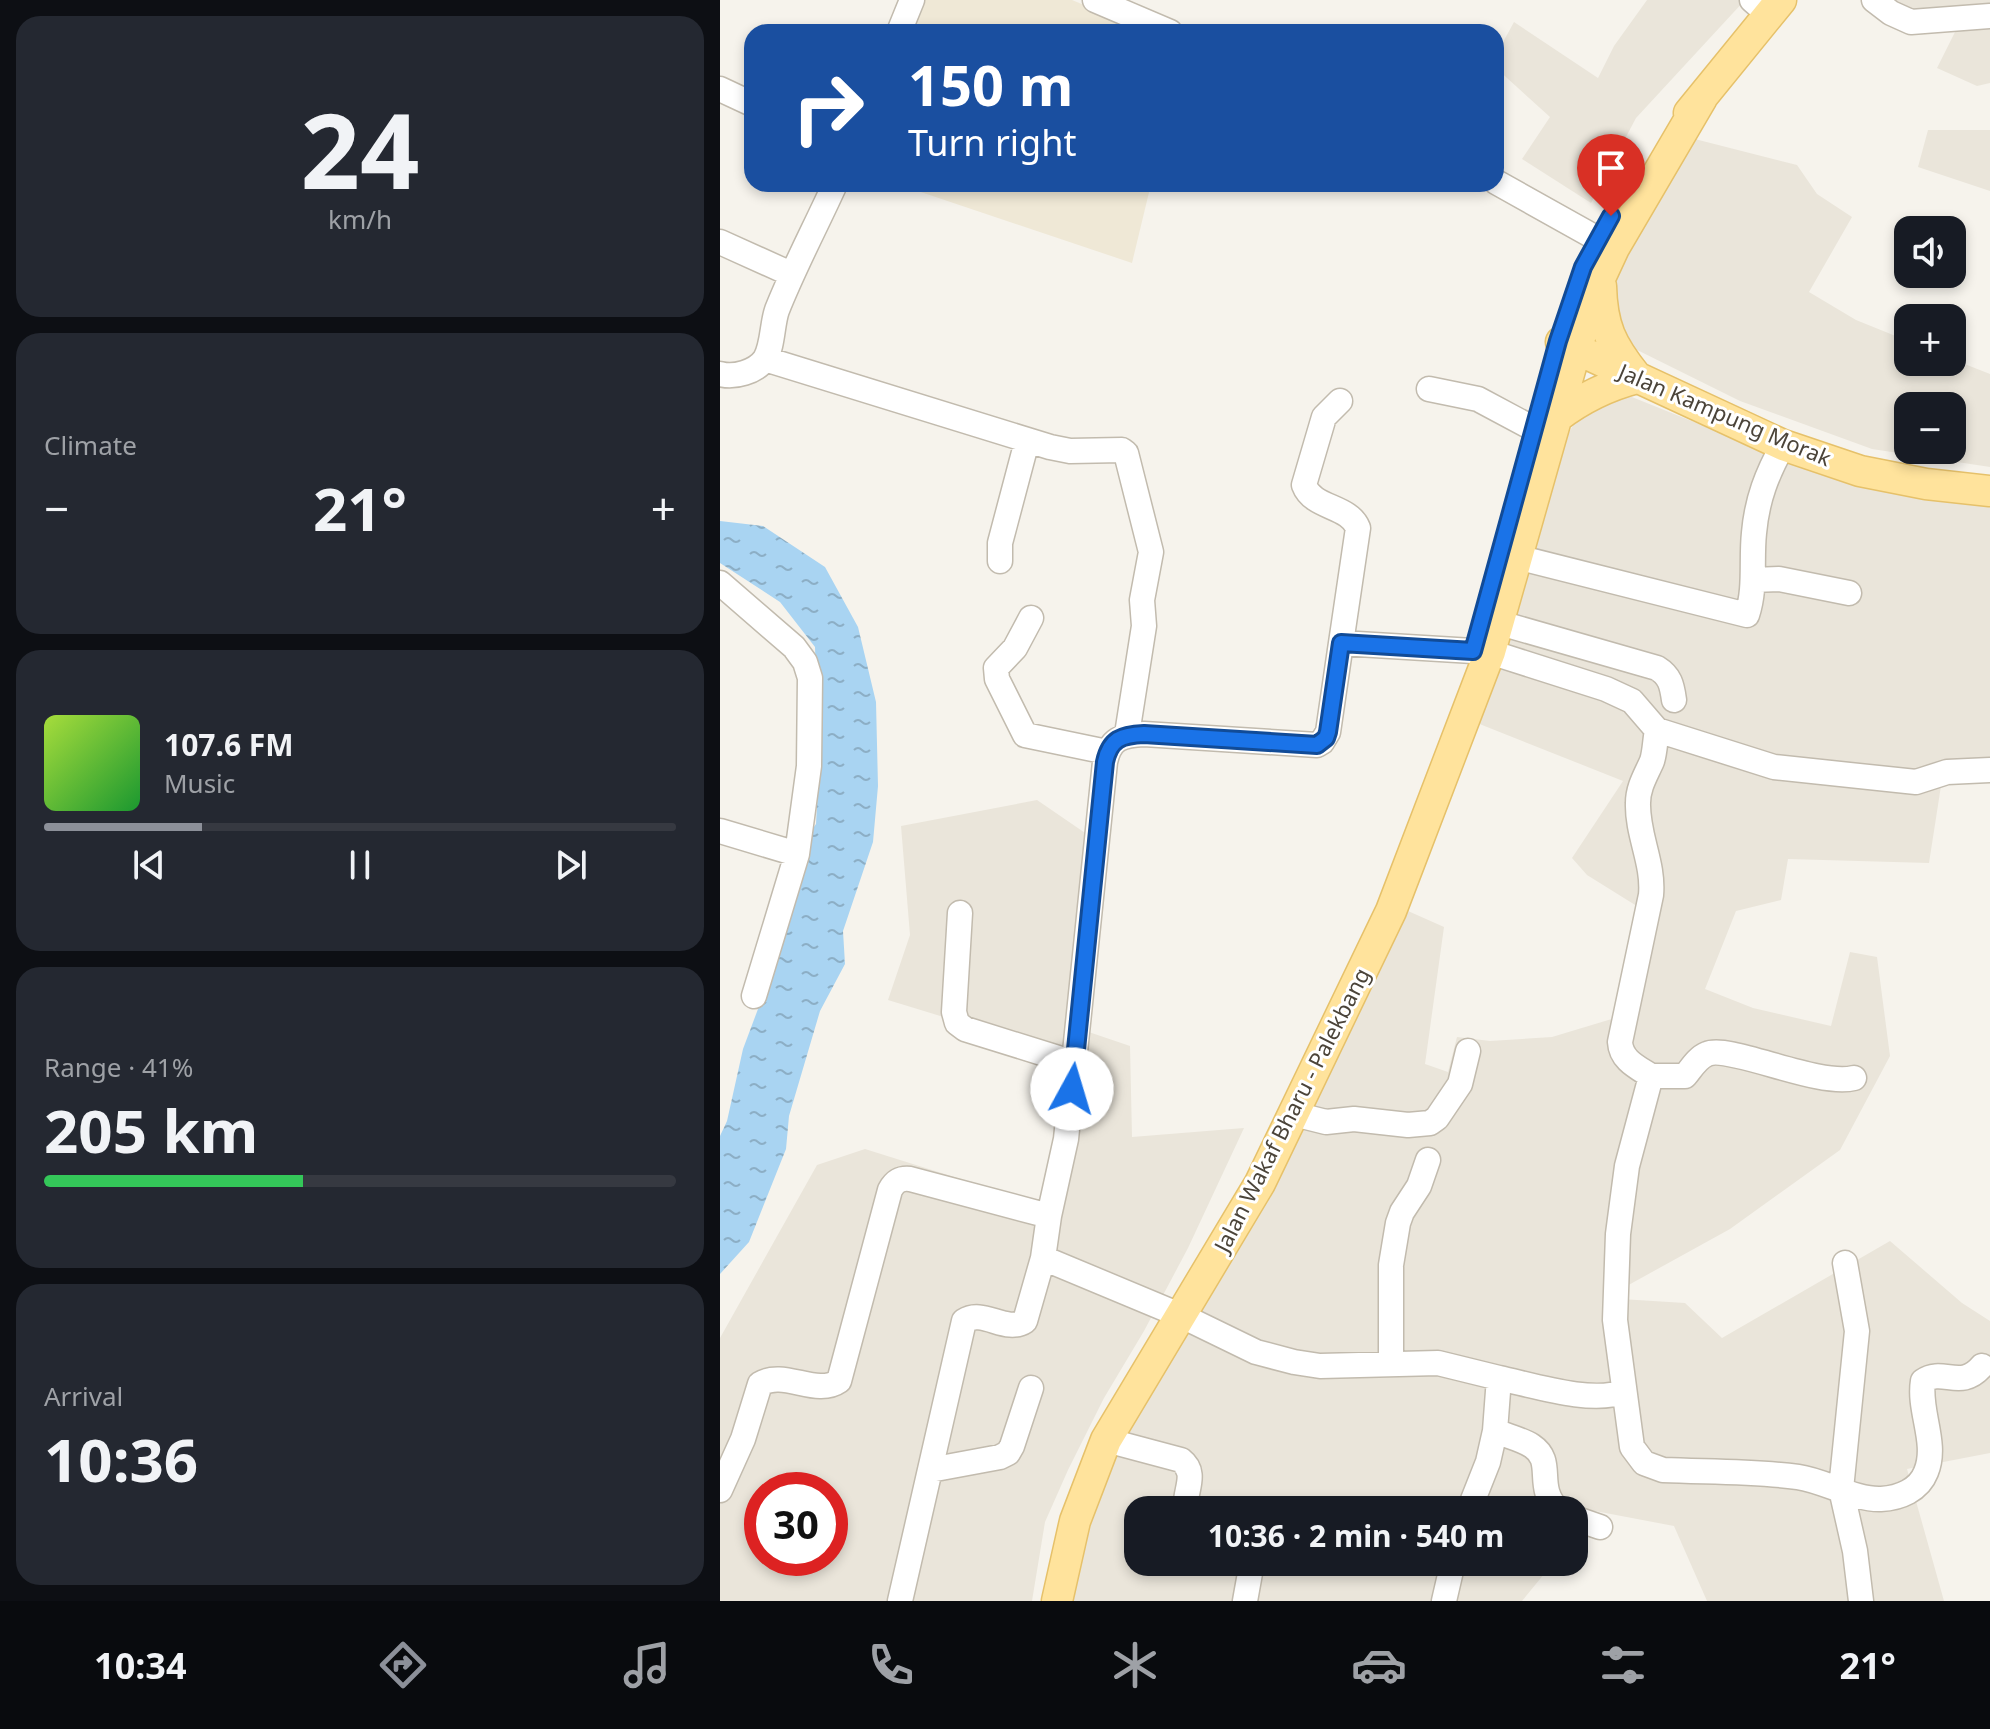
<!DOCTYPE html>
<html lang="en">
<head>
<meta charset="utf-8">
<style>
	body { margin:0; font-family:"Noto Sans",sans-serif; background:#242831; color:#f1f3f6; height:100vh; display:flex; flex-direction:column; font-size:30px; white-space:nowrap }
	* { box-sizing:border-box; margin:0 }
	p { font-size:26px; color:#9ea1a6 }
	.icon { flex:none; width:44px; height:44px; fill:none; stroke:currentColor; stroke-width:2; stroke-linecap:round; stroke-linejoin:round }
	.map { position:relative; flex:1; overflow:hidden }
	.panel { display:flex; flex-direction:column; gap:16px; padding:16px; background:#0d0f14; width:720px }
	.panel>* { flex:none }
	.hud { position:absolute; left:24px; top:24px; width:760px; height:168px; border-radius:24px; box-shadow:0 4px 12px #0003; background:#1a4fa0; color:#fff; overflow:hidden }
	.tools { position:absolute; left:1174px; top:216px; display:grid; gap:16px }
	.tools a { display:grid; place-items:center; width:72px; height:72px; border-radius:16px; background:#171b24; box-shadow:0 4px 12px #0003; font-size:40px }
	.speed { position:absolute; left:24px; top:1472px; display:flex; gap:16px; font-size:40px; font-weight:700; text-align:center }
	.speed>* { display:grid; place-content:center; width:104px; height:104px; border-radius:50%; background:#171b24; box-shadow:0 4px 12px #0003; line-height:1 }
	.speed .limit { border:12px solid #d22; background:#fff; color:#111 }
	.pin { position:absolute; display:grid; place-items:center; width:68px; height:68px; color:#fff; margin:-82px -34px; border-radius:50% 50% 50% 0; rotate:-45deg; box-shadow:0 0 8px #0007 }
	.pin .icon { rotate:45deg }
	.me { position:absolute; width:88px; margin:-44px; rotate:6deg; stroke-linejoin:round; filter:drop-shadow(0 0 6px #0008) }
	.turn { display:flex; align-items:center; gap:28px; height:168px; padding:0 32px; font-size:36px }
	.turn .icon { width:104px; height:104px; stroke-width:2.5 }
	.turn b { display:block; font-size:56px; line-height:68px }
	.big { font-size:60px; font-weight:700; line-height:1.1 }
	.panel .tile { flex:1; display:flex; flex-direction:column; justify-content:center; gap:12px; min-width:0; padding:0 28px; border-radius:24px; background:#242831 }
	.panel .dial { align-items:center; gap:0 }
	.dial b { font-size:104px; line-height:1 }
	.song { display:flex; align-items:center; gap:24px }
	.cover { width:96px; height:96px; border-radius:12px; background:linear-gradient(135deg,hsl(80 70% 55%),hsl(130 70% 35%)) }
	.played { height:8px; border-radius:4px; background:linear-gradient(90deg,#8c9099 25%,#363941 25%) }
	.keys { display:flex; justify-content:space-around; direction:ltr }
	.heat { display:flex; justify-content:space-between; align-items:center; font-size:44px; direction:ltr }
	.charge { height:12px; border-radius:6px; background:linear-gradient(90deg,#34c759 41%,#363941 0) }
	.trip { position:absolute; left:404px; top:1496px; width:464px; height:80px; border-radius:24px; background:#171b24; box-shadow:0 4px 12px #0003; font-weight:700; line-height:80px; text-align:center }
	.tab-bar { display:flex; height:128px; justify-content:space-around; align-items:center; background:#090b0e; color:#9ea1a6 }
	.tab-bar .icon { width:56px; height:56px }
	.tab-bar .on { color:#8c9099 }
	.tab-bar b { font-size:36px; color:#f1f3f6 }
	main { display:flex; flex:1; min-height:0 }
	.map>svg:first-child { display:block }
	.residential { fill:#eae5da; fill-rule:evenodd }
	.education { fill:#efe8d6 }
	.water { fill:url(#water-ripples) }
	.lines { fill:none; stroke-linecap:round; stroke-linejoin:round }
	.minor-casing { stroke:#c2bbae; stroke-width:27 }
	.major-casing { stroke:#e6c16a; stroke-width:33 }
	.minor { stroke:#fff; stroke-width:24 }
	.major { stroke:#ffe39c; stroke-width:30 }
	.route-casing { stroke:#114b97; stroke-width:20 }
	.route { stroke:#1a73e8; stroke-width:14 }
	.labels { text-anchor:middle; stroke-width:6; stroke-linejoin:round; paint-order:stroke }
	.street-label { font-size:22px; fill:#4b4439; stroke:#fff }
</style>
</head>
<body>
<main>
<section class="panel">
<div class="tile dial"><b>24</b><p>km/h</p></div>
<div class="tile"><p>Climate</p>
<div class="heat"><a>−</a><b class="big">21°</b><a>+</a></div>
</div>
<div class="tile">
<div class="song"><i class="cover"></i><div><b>107.6 FM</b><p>Music</p></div></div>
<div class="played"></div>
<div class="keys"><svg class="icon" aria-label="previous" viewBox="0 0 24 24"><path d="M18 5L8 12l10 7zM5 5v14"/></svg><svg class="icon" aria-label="pause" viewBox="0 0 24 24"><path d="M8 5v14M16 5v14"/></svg><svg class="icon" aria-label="next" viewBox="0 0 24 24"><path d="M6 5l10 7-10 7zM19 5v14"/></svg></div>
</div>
<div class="tile"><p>Range · 41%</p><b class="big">205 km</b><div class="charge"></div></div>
<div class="tile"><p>Arrival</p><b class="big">10:36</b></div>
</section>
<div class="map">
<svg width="1270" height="1601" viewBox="0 0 1270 1601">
	<defs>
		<pattern id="water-ripples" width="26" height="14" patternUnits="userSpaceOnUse" patternTransform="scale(2)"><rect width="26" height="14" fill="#a9d4f2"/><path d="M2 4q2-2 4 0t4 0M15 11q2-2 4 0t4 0" fill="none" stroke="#8caec5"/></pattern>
	</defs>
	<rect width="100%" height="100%" fill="#f6f3ec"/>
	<path class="residential" d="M 927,0 L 1025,0 L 916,118 L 871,203 L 802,159 L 830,117 L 776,68 L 776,55 L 794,22 L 878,78 L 894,46 Z
		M 1152,0 L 1270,0 L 1270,83 L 1257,86 L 1217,68 L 1240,22 Z
		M 1208,130 L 1270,130 L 1270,191 L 1198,167 Z
		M 963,136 L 1077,165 L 1097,194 L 1132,217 L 1089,292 L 1136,320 L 1188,341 L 1188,362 L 1232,362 L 1232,359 L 1270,374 L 1270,467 L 1152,449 L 1020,401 L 899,341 L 891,312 L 899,258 ZM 1188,406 L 1232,406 L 1232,450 L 1188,450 Z
		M 897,391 L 1046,451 L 1270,498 L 1270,767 L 1223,773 L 1209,863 L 1068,859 L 1061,900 L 1016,911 L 985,989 L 1033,1008 L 1111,1026 L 1130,952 L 1157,957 L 1170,1056 L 1120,1150 L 1010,1229 L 885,1298 L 965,1303 L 1002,1338 L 1170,1241 L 1242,1303 L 1270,1321 L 1270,1453 L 1187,1469 L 1224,1601 L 987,1601 L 954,1526 L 875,1511 L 854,1537 L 854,1510 L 418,1510 L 418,1562 L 834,1562 L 802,1601 L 350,1601 L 365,1522 L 397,1440 L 584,1111 L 652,987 L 688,911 L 724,927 L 705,1064 L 728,1072 L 737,1037 L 770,1041 L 832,1037 L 895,1018 L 920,908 L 867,875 L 852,858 L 903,781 L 757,723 L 834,459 L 864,406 Z
		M 317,800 L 371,837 L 357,1028 L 410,1046 L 412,1137 L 524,1128 L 468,1248 L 424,1331 L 384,1398 L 348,1470 L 325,1522 L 312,1601 L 0,1601 L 0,1338 L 97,1165 L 145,1149 L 333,1208 L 351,1056 L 168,1000 L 190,935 L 181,826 ZM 42,1490 L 110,1490 L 110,1558 L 42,1558 Z"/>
	<path class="education" d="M 199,0 L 352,0 L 429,32 L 187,32 Z
		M 177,184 L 431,184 L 412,263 Z"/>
	<path class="water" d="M 0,521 L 43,526 L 105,567 L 138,627 L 156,702 L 158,786 L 153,842 L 123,931 L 125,964 L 100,1011 L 69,1116 L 66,1149 L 29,1242 L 0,1274 L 0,1136 L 7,1121 L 23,1049 L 50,977 L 82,844 L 96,824 L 99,767 L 95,647 L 60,602 L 0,563 Z"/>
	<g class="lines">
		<defs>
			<path id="minor" d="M 375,0 L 450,32
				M 1032,0 L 1048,14
				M 1154,0 L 1171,13 L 1191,22 L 1270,16
				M 179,32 L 192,0
				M 0,89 L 32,104
				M 776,182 L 894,248
				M 0,242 L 71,274
				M 45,359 L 330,447 L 350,451 L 402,450 L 406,453 L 431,552 L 422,600 L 424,626 L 407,734
				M 0,374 C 14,378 36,372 45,359 C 53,346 52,324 57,310 C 74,267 96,226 115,184
				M 709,389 L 758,399 L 814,429
				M 620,401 L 604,417 L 584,485 C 593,509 629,505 638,528 L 621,643
				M 797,557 L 1027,615 C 1036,588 1031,561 1034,533 C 1037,499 1047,474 1063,445
				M 280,561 L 280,543 L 307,441
				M 1033,580 L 1059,579 L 1129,593
				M 0,583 L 74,647 L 85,662 L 90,678 L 89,766 L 77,854 L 34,996
				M 311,618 L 295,648 L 276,668 L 277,679 L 305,735 L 387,752
				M 780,623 L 937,668 C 950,676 952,685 954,700
				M 753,651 L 621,643 L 608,732 L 602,742 L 597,745 L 424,734 C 401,735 390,739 385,762 L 346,1139 L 329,1216 L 323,1258 L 462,1316 L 536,1352 L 574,1362 L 600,1366 L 718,1363 L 779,1378
				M 770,652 L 886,689 L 912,701 L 937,730 L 1054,767 L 1196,782 L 1227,772 L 1270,770
				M 937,730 C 935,740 935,752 932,761 C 926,775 918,787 918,803 C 917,835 934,863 931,895 L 900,1042 C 901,1060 917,1067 931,1076 L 907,1166 L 898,1234 L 895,1320 L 912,1447 L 924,1463 L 943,1470 C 988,1472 1034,1471 1078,1477 C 1106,1481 1134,1500 1161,1499 C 1180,1498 1199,1490 1206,1472 C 1218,1443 1198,1411 1203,1381 C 1223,1367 1241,1391 1262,1366
				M 0,831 L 77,854
				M 240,913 L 234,1012 L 237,1023 L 245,1029 L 354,1063
				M 931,1076 L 965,1076 C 971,1069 977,1058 987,1054 C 1009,1044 1097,1087 1134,1078
				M 574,1114 L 606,1122 L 634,1119 L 688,1125 L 710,1123 L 717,1118 L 740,1084 L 748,1051
				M 1125,1263 L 1137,1331 L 1121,1489 L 1135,1551 L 1141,1601
				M 671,1364 L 671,1265 L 678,1223 L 682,1212 L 699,1186 L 708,1160
				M 775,1431 C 787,1436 801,1439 812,1446 C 836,1462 814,1486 838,1510
				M 386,1440 L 461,1460 C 479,1474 463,1492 466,1510
				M 210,1470 L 280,1457 L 288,1453 L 292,1446 L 311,1388
				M 0,1490 L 23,1439 L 40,1384 C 64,1369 96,1397 119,1381 L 170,1190 C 175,1181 180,1178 190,1179 L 329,1216
				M 749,1510 L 768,1462 L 775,1431 L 779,1378 C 812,1385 874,1405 904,1391
				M 854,1518 L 880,1527
				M 180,1601 L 244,1321 C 263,1308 286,1334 305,1321 L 323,1258
				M 525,1601 L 532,1562
				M 724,1601 L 733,1562"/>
			<path id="major" d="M 969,113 L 1061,0
				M 881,286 C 882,326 891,345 916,376
				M 841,342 L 1063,445 L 1140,471 L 1206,484 L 1270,491
				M 837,417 C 862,398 886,386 917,378
				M 337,1601 L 355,1521 L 386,1440 L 540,1183 L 671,911 L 770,652 L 856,349 L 881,276 L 894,248 L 982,98"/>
		</defs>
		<use href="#minor" class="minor-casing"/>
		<use href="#major" class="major-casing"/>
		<use href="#minor" class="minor"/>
		<use href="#major" class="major"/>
	</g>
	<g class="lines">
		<defs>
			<path id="route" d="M 352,1089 L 385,762 C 390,739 401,735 424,734 L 597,745 L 606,738 L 608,732 L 621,643 L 753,651 L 838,341 L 863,267 L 891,216"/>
		</defs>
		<use href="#route" class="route-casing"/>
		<use href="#route" class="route"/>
	</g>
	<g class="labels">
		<g class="street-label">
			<text transform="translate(1005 415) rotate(23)" y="8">Jalan Kampung Morak</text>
			<text transform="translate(572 1110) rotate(-63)" y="8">Jalan Wakaf Bharu - Palekbang</text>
		</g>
	</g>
</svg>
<div class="tools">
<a><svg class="icon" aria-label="sound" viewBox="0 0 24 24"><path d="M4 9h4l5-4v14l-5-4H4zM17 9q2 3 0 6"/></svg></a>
<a>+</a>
<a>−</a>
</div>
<div class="speed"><div class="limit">30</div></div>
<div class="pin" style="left:891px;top:216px;background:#d93025"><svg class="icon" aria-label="arrive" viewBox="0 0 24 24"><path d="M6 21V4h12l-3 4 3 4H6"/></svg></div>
<svg class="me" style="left:352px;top:1089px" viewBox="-20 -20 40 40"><circle r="19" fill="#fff"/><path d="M0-13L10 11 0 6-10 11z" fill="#1a73e8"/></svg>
<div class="trip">10:36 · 2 min · 540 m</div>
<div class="hud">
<div class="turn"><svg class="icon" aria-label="right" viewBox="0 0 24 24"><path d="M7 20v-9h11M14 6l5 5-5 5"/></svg><div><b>150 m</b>Turn right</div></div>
</div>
</div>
</main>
<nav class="tab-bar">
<b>10:34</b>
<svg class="icon on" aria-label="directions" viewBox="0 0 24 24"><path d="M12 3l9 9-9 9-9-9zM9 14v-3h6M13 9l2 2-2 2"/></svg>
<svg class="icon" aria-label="music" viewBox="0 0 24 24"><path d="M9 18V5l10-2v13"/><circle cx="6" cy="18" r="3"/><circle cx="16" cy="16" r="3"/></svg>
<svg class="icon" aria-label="phone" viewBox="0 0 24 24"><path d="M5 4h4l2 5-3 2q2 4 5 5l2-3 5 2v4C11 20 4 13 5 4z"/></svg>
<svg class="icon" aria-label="climate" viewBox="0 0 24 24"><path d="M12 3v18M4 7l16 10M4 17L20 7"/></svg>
<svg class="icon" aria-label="car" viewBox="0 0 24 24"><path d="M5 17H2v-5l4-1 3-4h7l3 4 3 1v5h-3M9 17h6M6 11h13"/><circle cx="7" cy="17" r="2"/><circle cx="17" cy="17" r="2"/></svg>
<svg class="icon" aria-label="filters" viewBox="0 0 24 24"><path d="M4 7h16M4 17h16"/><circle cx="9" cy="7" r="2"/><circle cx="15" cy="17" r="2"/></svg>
<b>21°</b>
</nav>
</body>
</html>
